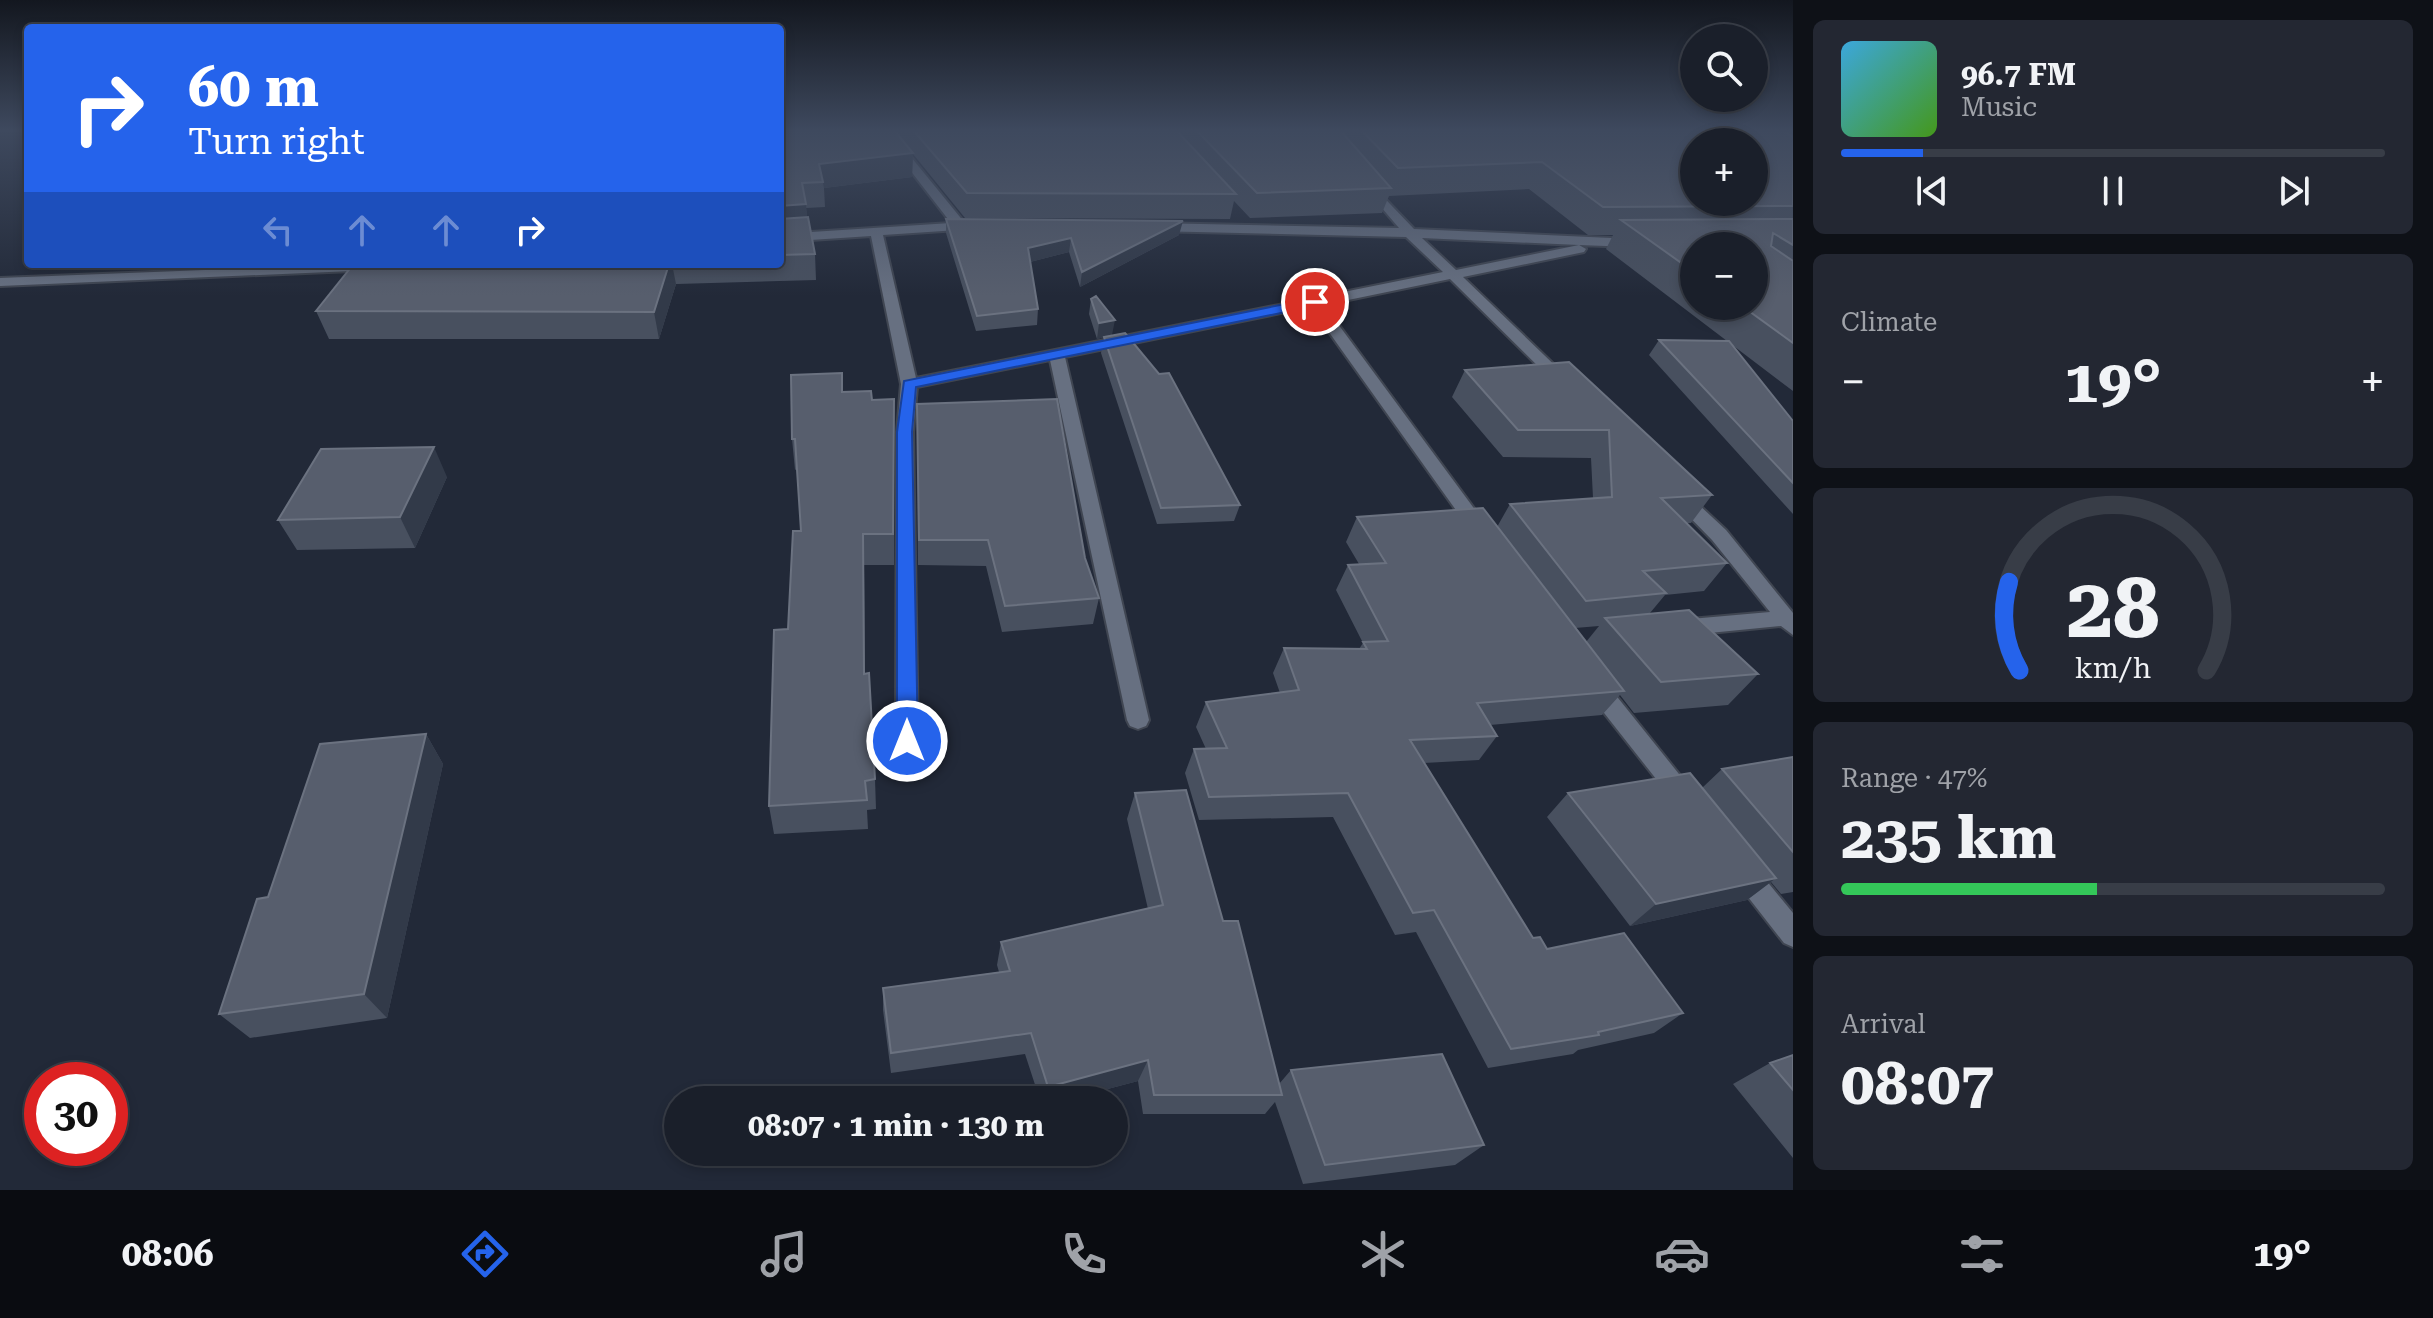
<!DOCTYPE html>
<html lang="en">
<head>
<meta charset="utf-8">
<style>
	body { margin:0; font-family:"Roboto Serif",serif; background:#232732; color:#f1f3f6; height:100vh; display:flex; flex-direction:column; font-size:30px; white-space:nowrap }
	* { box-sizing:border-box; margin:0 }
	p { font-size:26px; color:#9fa2a8 }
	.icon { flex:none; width:44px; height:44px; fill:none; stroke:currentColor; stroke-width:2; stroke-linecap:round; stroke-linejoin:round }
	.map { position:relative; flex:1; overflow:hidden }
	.panel { display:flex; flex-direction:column; gap:20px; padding:20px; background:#0e1117; width:640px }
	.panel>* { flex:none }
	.guide { position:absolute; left:24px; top:24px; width:760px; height:244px; border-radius:8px; box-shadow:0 4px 12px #0003,0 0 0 2px #383d47; background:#2563eb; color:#fff; overflow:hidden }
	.controls { position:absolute; left:1680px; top:24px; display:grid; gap:16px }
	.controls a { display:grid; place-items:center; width:88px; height:88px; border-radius:50%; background:#1a1f2a; box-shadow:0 4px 12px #0003,0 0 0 2px #383d47; font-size:40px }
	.speed { position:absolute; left:24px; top:1062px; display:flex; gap:16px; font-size:40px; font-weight:700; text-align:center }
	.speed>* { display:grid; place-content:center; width:104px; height:104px; border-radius:50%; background:#1a1f2a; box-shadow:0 4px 12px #0003,0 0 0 2px #383d47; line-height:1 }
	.speed .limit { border:12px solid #d22; background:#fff; color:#111 }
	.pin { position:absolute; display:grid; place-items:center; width:68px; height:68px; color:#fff; margin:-34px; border:4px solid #fff; border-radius:50%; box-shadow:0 2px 8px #0007 }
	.me { position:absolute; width:88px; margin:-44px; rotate:0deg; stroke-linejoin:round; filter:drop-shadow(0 0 6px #0008) }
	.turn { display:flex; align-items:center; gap:28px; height:168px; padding:0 32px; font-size:36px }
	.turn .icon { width:104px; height:104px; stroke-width:2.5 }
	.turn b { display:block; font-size:56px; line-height:68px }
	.lanes { display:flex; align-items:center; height:76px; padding:0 32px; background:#0003; justify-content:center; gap:40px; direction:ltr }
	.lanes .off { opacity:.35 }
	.big { font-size:60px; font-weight:700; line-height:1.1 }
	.panel .card { flex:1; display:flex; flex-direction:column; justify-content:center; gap:12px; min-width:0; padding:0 28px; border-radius:12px; background:#232732 }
	.panel .dial { align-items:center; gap:0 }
	.dial svg { height:208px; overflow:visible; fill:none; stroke:#383d47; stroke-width:7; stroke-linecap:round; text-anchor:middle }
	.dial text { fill:#f1f3f6; stroke:none }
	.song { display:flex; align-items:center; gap:24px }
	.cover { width:96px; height:96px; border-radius:12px; background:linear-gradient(135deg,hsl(200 70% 55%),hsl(100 70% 35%)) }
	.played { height:8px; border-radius:4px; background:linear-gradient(90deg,#2563eb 15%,#383d47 15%) }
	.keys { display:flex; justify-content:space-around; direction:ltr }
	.heat { display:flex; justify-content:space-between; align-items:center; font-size:44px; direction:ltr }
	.charge { height:12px; border-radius:6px; background:linear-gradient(90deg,#34c759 47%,#383d47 0) }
	.trip { position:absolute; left:664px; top:1086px; width:464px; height:80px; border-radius:40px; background:#1a1f2a; box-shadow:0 4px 12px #0003,0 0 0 2px #383d47; font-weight:700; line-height:80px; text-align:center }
	.menu { display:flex; height:128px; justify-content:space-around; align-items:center; background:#0a0c11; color:#9fa2a8 }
	.menu .icon { width:56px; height:56px }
	.menu .on { color:#2563eb }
	.menu b { font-size:36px; color:#f1f3f6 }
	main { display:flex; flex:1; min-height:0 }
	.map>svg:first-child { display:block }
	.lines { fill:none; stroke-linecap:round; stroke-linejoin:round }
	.street-casing { stroke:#404652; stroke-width:4 }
	.street { fill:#677081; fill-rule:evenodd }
	.wall { fill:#48505f; fill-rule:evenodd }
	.shaded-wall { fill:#323a49 }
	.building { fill:#575e6d; stroke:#6b7280; stroke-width:2; fill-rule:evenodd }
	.route { fill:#2563eb; stroke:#184099; stroke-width:2 }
</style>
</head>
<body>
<main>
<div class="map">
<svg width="1793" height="1190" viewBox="0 0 1793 1190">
	<rect width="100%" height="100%" fill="#222938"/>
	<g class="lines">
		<defs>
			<path id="street" d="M 879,130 L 889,130 L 964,222 L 973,221 L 979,225 L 973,229 L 883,235 L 916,378 L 1443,272 L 1406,237 L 1153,231 L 1147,227 L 1153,223 L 1399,228 L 1363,186 L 1369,182 L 1414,229 L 1633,239 L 1640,243 L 1633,247 L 1579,245 L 1586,249 L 1584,252 L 1463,277 L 1569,379 L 1571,382 L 1563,387 L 1557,385 L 1450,279 L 1324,305 L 1487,526 L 1489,530 L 1480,536 L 1473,534 L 1311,307 L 1065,357 L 1149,720 L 1146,726 L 1138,729 L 1130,726 L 1127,720 L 1050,360 L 917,387 L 913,432 L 918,741 L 915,748 L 907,750 L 899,748 L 896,741 L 897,432 L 901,384 L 871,236 L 780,242 L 780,234 L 951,223 ZM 1422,238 L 1579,245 L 1456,270 Z
				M 362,264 L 428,264 L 421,268 L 0,286 L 0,278 Z
				M 1677,488 L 1683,490 L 1726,530 L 1793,613 L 1793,635 L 1781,626 L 1679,636 L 1672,633 L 1669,628 L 1672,623 L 1679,620 L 1770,612 L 1712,540 L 1671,498 L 1668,494 Z
				M 1594,676 L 1602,678 L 1691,789 L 1695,796 L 1691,803 L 1683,806 L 1675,803 L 1586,690 L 1583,684 L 1586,678 Z
				M 1743,859 L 1752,863 L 1793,913 L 1793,947 L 1784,943 L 1734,879 L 1730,871 L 1734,863 Z"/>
		</defs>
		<use href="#street" class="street-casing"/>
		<use href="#street" class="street"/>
	</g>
	<path class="wall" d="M 780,130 L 1793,130 L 1793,391 L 1731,344 L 1793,421 L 1793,514 L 1649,355 L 1659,340 L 1727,341 L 1606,249 L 1613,235 L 1588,235 L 1529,189 L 1389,196 L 1382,213 L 1250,218 L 1234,201 L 1230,219 L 965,218 L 913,154 L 912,177 L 824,188 L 825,207 L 806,208 L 807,217 L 815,254 L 816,280 L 676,284 L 659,339 L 329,339 L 316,311 L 442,266 L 443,264 L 780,264 ZM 1694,246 L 1754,306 L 1694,306 Z
		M 946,219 L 1179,235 L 1080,287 L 1069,252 L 1030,262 L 1038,309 L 1037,325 L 976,331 L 946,233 Z
		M 1091,299 L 1112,335 L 1097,339 L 1089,314 Z
		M 1104,337 L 1240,505 L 1234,521 L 1157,524 L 1101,353 Z
		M 1569,362 L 1712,495 L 1691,523 L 1687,523 L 1727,563 L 1704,591 L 1665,595 L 1650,613 L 1758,674 L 1728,705 L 1634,713 L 1620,695 L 1602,715 L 1490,725 L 1497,736 L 1479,760 L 1424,763 L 1533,938 L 1547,949 L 1683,1013 L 1654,1033 L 1578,1050 L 1573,1054 L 1488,1068 L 1416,932 L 1395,935 L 1333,817 L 1199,820 L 1185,773 L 1194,749 L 1206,749 L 1196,727 L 1206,702 L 1280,693 L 1273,673 L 1284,648 L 1359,649 L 1363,643 L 1336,590 L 1348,565 L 1359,564 L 1346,542 L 1357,517 L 1497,527 L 1510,504 L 1593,498 L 1591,458 L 1503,457 L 1452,397 L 1465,370 ZM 1599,626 L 1586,642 L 1575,628 Z
		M 843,392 L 872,400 L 894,399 L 894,565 L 864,565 L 865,674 L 875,779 L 876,809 L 867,810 L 868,829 L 774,834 L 769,806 L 801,531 L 797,469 L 795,470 L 792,439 Z
		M 917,404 L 1085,558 L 1099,598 L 1093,624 L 1002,632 L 986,566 L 918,565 Z
		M 447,477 L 415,548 L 297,550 L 278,520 Z
		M 426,734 L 443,764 L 387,1018 L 250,1038 L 219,1014 L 268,897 Z
		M 1793,757 L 1793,892 L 1781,894 L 1771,882 L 1747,900 L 1630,926 L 1547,817 L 1568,793 L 1702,788 L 1722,769 Z
		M 1135,793 L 1223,921 L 1279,1084 L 1291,1070 L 1484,1145 L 1455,1165 L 1303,1184 L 1275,1102 L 1265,1114 L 1143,1114 L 1138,1081 L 1066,1100 L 1040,1100 L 1025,1054 L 891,1073 L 883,1010 L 883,988 L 999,972 L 997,965 L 1001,942 L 1148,909 L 1127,819 Z
		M 1793,1055 L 1793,1158 L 1733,1084 L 1770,1063 Z"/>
	<path class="shaded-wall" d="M 913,153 L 912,177 L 824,188 L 819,164 Z
		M 806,204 L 808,229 L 780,232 L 780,206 Z
		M 1183,221 L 1179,235 L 1080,287 L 1082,272 Z
		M 1071,238 L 1069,252 L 1026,263 L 1028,248 Z
		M 669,264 L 672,264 L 676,284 L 659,339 L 654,312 Z
		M 1115,320 L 1112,335 L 1097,339 L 1099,323 Z
		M 434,447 L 447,477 L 415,548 L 400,517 Z
		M 863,534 L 864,565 L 865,704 L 864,674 Z
		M 426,734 L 443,764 L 387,1018 L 364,994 Z
		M 1776,878 L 1747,900 L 1630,926 L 1656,904 Z
		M 1148,1060 L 1138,1081 L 1066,1100 L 1044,1100 L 1048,1087 Z"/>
	<path class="building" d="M 780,130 L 894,130 L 913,153 L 819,164 L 823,182 L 802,183 L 806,204 L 780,206 Z
		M 913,130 L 1176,130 L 1236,194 L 967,193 Z
		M 1196,130 L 1340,130 L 1391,188 L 1257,193 Z
		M 1361,130 L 1782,130 L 1793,137 L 1793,206 L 1603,207 L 1542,162 L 1398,168 ZM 1694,142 L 1754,142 L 1754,202 L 1694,202 Z
		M 808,217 L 815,254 L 780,255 L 780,219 Z
		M 946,219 L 1183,221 L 1082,272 L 1071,238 L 1028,248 L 1038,309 L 977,316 Z
		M 1793,219 L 1793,245 L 1773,233 L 1771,246 L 1793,261 L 1793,343 L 1742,306 L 1754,306 L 1754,246 L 1694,246 L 1694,272 L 1621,220 Z
		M 443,264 L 669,264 L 654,312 L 316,311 L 352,266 L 442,266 Z
		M 1096,296 L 1115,320 L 1099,323 L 1091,299 Z
		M 1125,333 L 1159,374 L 1169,373 L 1240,505 L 1161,508 L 1104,337 Z
		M 1659,340 L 1729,341 L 1793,421 L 1793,483 Z
		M 1569,362 L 1712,495 L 1661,498 L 1727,563 L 1643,571 L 1666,593 L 1586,601 L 1510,504 L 1612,497 L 1609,430 L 1518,430 L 1465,370 Z
		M 842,373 L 842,392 L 871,391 L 872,400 L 894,399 L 893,534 L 863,534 L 864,674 L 869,673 L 875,779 L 865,781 L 867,800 L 769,806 L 774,630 L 788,629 L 793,531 L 801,531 L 795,439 L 792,439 L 791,375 Z
		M 1057,399 L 1085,558 L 1099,598 L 1005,606 L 988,540 L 919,540 L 917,404 Z
		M 434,447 L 400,517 L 278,520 L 321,449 Z
		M 1483,508 L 1624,691 L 1477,703 L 1497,736 L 1410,740 L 1533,938 L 1540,937 L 1547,949 L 1624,933 L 1683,1013 L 1598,1032 L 1599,1035 L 1511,1049 L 1434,910 L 1413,913 L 1348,793 L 1209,797 L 1194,749 L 1227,748 L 1206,702 L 1299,690 L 1284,648 L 1367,649 L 1363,642 L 1388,641 L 1348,565 L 1386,563 L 1357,517 Z
		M 1689,610 L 1758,674 L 1661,682 L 1605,618 Z
		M 426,734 L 364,994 L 219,1014 L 257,899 L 268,897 L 320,744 Z
		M 1793,757 L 1793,852 L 1722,769 Z
		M 1690,773 L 1776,878 L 1656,904 L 1568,793 Z
		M 1186,790 L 1223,921 L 1238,921 L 1282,1095 L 1154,1095 L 1148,1060 L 1048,1087 L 1031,1033 L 891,1053 L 883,988 L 1010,971 L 1001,942 L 1163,905 L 1135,793 Z
		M 1442,1054 L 1484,1145 L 1325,1165 L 1291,1070 Z
		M 1793,1055 L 1793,1090 L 1770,1063 Z"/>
	<linearGradient id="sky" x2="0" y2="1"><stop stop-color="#13171f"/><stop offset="0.44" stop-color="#3e495e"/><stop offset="1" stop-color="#3e495e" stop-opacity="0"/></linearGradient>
	<rect width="1793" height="296" fill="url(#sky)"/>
	<path class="route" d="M 1315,298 L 1321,302 L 1320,305 L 916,387 L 912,432 L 918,741 L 915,747 L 907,749 L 900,747 L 897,741 L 897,432 L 904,381 Z"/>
</svg>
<div class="controls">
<a><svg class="icon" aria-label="search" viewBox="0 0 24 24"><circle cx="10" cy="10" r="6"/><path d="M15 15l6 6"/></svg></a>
<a>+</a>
<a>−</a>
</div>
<div class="speed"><div class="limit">30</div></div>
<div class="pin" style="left:1315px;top:302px;background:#d93025"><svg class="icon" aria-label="arrive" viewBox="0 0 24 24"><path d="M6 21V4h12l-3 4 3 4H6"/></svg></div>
<svg class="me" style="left:907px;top:741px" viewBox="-20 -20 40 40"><circle r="17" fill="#2563eb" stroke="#fff" stroke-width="3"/><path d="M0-11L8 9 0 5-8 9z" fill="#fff"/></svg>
<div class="trip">08:07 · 1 min · 130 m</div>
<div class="guide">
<div class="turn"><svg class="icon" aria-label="right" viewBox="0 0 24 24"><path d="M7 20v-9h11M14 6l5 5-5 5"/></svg><div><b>60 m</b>Turn right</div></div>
<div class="lanes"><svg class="icon off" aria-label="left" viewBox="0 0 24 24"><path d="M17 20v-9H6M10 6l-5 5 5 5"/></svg><svg class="icon off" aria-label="ahead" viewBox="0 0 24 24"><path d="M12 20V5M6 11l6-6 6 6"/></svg><svg class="icon off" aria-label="ahead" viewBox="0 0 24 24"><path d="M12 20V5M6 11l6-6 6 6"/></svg><svg class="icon" aria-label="right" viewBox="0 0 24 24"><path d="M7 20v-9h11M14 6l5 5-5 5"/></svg></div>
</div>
</div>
<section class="panel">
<div class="card">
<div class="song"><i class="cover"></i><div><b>96.7 FM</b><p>Music</p></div></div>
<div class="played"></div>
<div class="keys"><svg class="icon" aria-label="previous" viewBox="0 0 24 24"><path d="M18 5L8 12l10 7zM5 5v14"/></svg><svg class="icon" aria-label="pause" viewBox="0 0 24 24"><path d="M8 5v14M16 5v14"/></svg><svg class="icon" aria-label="next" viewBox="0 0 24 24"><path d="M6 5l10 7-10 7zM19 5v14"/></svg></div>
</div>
<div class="card"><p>Climate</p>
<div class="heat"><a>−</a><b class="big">19°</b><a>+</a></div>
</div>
<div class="card dial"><svg viewBox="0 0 100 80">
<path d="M14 69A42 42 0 1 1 86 69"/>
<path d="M14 69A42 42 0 0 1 10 35" stroke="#2563eb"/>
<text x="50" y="56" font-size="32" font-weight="700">28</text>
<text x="50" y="72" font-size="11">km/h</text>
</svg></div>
<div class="card"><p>Range · 47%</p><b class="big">235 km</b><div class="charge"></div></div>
<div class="card"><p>Arrival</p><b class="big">08:07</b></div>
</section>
</main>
<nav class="menu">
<b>08:06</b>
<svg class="icon on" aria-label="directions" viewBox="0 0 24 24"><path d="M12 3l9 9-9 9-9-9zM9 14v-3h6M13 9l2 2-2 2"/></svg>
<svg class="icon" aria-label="music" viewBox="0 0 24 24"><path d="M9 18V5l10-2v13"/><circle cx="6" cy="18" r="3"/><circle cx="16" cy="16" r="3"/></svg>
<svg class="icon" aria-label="phone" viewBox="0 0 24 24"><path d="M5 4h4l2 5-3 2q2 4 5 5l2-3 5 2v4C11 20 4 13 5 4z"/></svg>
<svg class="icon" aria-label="climate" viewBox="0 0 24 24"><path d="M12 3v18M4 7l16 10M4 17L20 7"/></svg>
<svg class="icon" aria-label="car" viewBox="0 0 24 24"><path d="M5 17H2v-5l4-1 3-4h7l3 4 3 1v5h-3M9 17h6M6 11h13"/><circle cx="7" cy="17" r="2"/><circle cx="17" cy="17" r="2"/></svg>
<svg class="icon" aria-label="filters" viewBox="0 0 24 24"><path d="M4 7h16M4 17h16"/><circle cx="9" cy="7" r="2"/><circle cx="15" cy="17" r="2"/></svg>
<b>19°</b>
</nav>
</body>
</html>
